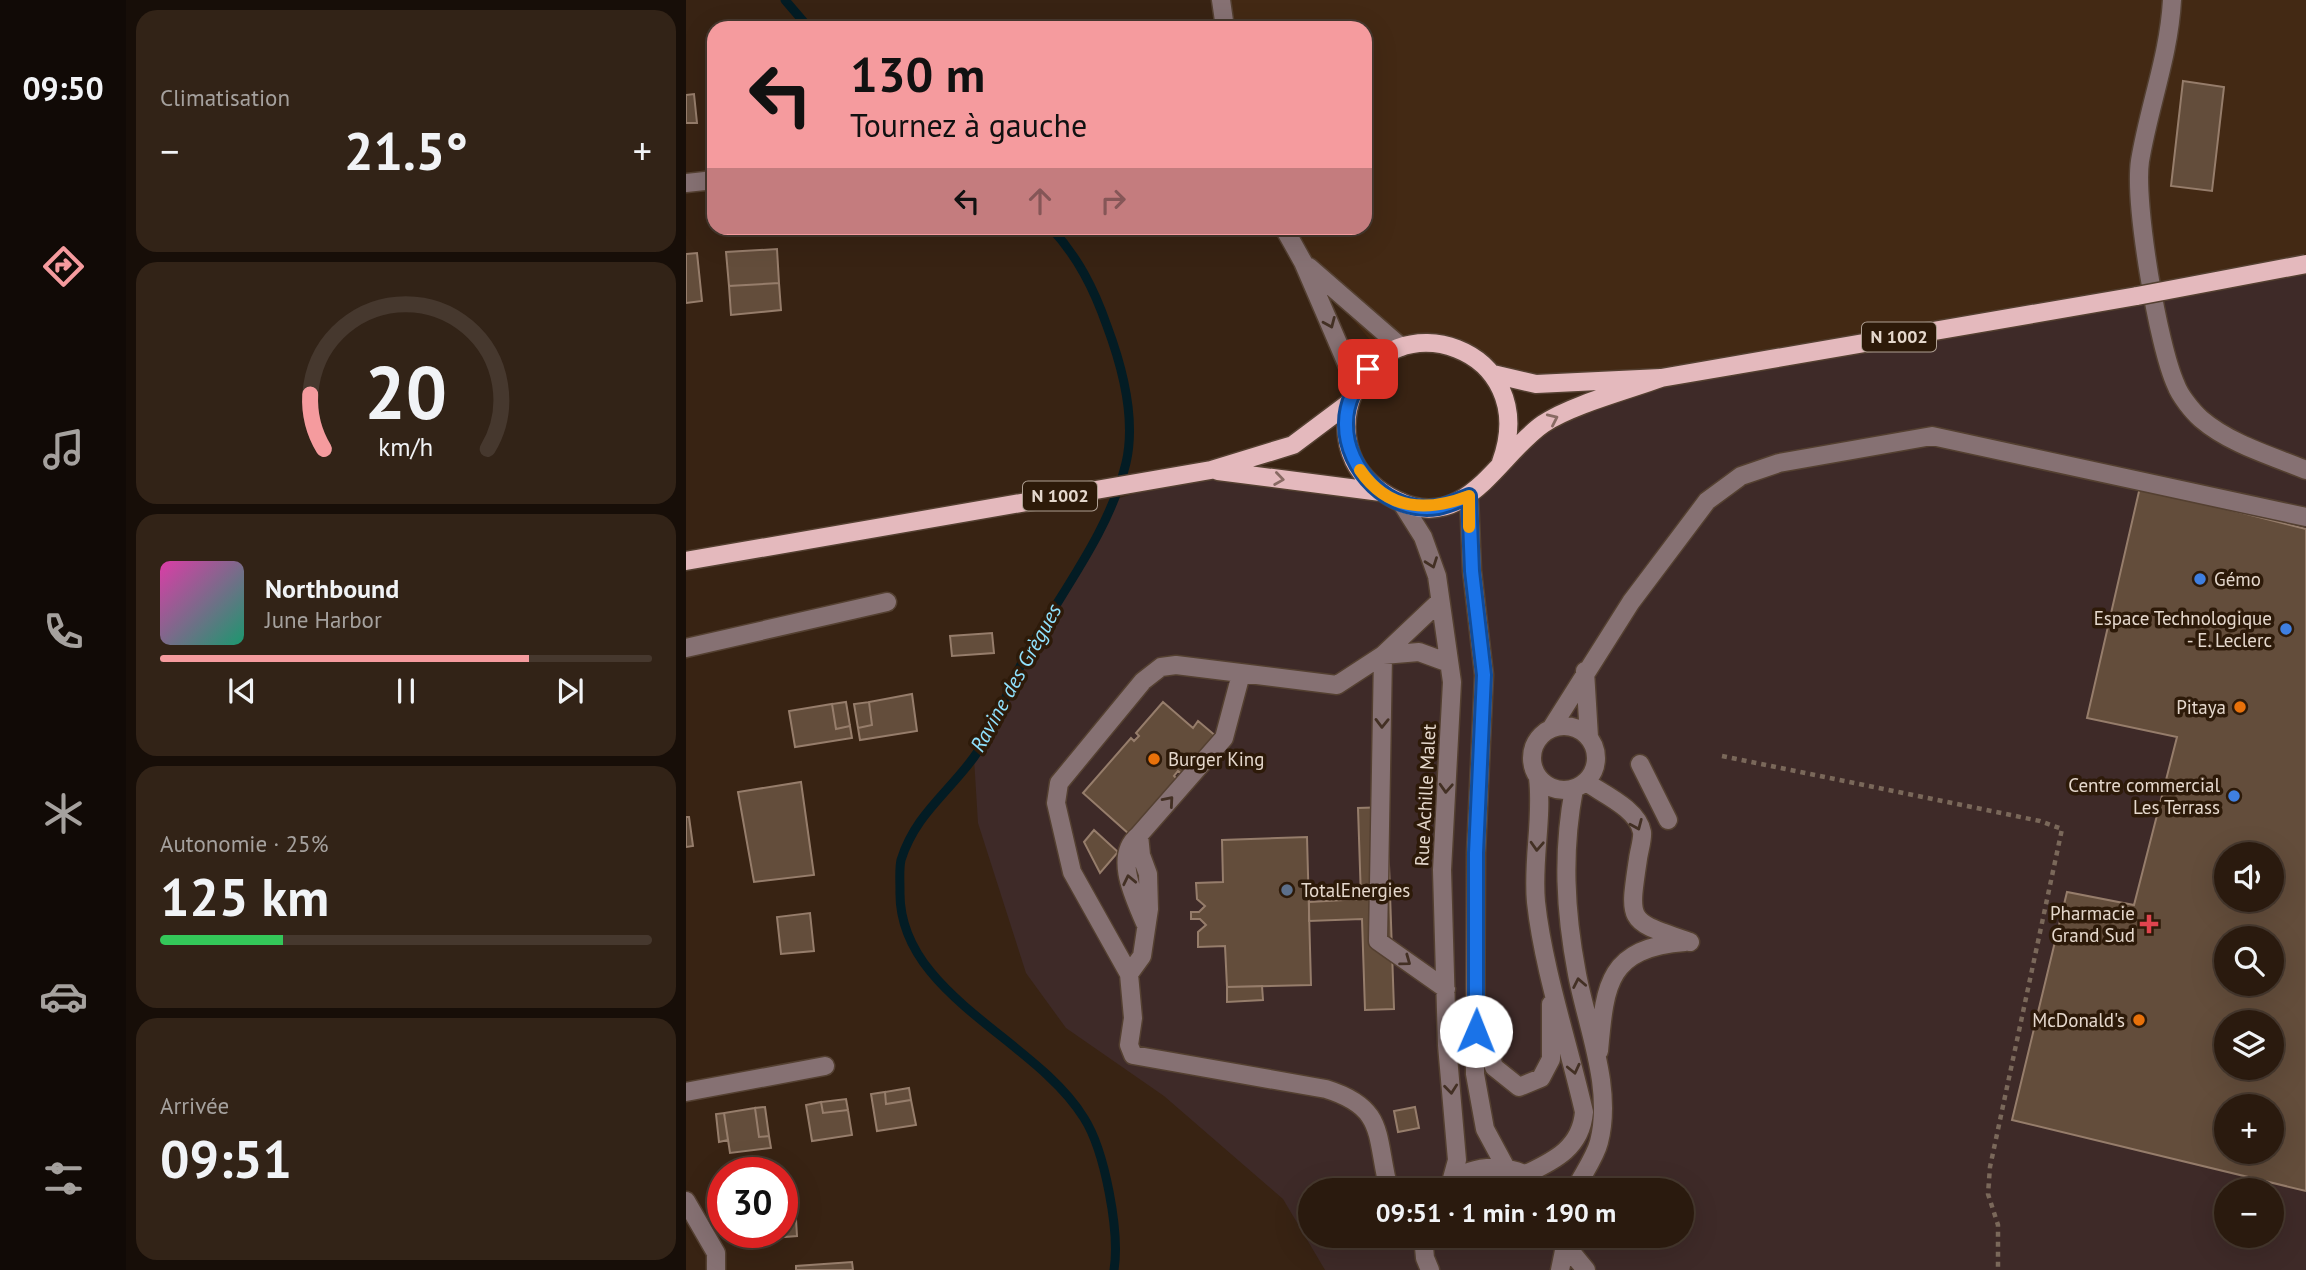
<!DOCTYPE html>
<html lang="fr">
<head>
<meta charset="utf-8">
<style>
	body { margin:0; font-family:"PT Sans",sans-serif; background:#322317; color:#f1f3f6; height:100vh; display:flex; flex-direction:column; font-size:26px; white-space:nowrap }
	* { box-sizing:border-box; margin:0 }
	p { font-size:23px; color:#a5a19e }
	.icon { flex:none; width:38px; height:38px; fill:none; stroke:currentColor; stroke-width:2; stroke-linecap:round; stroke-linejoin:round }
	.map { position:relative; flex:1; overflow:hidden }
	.panel { display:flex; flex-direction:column; gap:10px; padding:10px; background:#170e08; width:560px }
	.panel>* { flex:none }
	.top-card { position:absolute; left:21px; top:21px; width:665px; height:214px; border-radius:21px; box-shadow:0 7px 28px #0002,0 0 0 2px #46382e; background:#f59b9e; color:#111; overflow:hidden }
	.controls { position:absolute; left:1528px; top:842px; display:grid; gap:14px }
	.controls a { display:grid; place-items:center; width:70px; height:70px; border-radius:50%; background:#2a1a0e; box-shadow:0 7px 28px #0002,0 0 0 2px #46382e; font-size:35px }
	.speed { position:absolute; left:21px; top:1157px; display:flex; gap:14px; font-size:35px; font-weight:700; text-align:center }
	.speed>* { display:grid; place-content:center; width:91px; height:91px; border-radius:50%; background:#2a1a0e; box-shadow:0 7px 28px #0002,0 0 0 2px #46382e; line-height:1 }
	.speed .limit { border:10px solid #d22; background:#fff; color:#111 }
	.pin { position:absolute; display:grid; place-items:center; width:60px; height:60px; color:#fff; margin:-30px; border-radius:14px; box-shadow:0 4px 10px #0006 }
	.me { position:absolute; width:77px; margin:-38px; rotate:1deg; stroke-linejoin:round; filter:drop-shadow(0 0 5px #0008) }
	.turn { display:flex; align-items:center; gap:24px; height:147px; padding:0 28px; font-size:32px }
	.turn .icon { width:91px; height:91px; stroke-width:2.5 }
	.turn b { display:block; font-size:49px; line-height:60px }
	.lanes { display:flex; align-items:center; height:66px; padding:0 28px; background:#0003; justify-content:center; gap:35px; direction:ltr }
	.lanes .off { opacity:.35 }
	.big { font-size:52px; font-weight:600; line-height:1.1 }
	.panel .card { flex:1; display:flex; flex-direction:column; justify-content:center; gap:10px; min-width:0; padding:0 24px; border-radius:21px; background:#322317 }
	.panel .dial { align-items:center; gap:0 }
	.dial svg { height:182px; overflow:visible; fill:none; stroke:#46382e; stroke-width:7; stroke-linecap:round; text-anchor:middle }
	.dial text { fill:#f1f3f6; stroke:none }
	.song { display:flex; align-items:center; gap:21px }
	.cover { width:84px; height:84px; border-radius:10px; background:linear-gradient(135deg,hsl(320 70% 55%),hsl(160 70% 35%)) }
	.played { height:7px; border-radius:4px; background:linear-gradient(90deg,#f59b9e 75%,#46382e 75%) }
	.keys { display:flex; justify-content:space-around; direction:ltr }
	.heat { display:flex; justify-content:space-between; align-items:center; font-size:38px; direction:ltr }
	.charge { height:10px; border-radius:5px; background:linear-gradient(90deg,#34c759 25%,#46382e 0) }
	.trip { position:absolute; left:612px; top:1178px; width:396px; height:70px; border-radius:35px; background:#2a1a0e; box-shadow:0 7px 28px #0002,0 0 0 2px #46382e; font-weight:600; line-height:70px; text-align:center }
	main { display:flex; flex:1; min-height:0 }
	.dock { display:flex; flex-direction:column; width:126px; justify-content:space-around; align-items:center; background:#110a06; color:#a5a19e }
	.dock .icon { width:49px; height:49px }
	.dock .current { color:#f59b9e }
	.dock b { font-size:32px; color:#f1f3f6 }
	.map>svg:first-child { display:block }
	.commercial { fill:#3e2a28; fill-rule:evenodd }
	.built { fill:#432914 }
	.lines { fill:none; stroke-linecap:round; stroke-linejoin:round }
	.stream { stroke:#031c24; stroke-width:9 }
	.building { fill:#634d3b; stroke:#967d6b; stroke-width:2; fill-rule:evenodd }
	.minor-casing { stroke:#544031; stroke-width:21 }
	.major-casing { stroke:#544031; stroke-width:21 }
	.path { stroke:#7a685a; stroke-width:4.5; stroke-dasharray:5 5; stroke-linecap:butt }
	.minor { stroke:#867173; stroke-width:18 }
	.major { stroke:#e4b9bd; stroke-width:18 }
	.major-bridge-casing { stroke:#544031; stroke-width:21; stroke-linecap:butt }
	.major-bridge { stroke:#e4b9bd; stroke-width:18 }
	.oneway { stroke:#433024 }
	.oneway2 { stroke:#886a63 }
	.route-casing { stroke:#114b97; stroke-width:18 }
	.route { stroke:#1a73e8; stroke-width:12 }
	.slow { stroke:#f59e0b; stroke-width:12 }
	.shop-dot { fill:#3f7fe0; stroke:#2d1a09; stroke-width:2.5 }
	.food-dot { fill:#e8710a; stroke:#2d1a09; stroke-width:2.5 }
	.service-dot { fill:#5c6f8a; stroke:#2d1a09; stroke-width:2.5 }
	.health-dot { fill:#e0444e; stroke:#2d1a09; stroke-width:2.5 }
	.labels { text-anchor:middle; stroke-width:7; stroke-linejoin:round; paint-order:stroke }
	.shield { fill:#2d1a09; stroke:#ae9f92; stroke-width:2 }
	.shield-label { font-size:18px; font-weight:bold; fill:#e5d8cd }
	.poi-label { font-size:19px; fill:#e5d8cd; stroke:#2d1a09; text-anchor:end }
	.street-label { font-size:19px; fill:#e5d8cd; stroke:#2d1a09 }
	.water-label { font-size:21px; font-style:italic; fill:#90e2fe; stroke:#2d1a09 }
</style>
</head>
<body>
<main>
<nav class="dock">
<b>09:50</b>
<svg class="icon current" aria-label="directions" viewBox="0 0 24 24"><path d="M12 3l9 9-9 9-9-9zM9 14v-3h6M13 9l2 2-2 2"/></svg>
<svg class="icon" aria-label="music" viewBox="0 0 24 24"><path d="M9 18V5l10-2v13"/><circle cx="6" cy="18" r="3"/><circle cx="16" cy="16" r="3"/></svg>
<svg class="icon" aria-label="phone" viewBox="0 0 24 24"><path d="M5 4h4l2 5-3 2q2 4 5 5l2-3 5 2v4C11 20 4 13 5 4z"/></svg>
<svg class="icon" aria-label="climate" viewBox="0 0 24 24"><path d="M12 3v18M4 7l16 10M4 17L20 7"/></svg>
<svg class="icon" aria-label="car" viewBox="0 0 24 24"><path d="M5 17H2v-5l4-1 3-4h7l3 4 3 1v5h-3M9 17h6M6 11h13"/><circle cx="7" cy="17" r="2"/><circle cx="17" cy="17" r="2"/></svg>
<svg class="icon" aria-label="filters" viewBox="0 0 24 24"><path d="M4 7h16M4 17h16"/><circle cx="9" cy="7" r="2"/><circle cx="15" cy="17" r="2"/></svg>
</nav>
<section class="panel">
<div class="card"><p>Climatisation</p>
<div class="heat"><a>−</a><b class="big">21.5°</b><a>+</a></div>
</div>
<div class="card dial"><svg viewBox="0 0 100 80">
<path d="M14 69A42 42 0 1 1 86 69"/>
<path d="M14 69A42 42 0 0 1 8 45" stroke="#f59b9e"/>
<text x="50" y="56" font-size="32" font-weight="700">20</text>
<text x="50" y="72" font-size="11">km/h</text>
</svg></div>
<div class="card">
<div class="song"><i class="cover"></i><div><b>Northbound</b><p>June Harbor</p></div></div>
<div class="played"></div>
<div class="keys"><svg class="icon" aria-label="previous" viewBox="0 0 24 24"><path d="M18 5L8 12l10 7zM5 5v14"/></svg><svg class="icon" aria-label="pause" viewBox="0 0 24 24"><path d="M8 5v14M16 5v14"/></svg><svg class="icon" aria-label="next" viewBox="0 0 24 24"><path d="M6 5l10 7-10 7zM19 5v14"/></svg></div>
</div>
<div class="card"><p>Autonomie · 25%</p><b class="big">125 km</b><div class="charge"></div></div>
<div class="card"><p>Arrivée</p><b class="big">09:51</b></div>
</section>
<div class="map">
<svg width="1620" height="1270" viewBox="0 0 1620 1270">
	<rect width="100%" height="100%" fill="#382313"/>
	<path class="commercial" d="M 1620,264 L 1620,1270 L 639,1270 L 597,1199 L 478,1096 L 380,1028 L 340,973 L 292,823 L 288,758 L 340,656 L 421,518 L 427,500 L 525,470 L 761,505 L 858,423 L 975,378 ZM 1540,854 L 1586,854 L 1586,900 L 1540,900 ZM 1540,938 L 1586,938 L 1586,984 L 1540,984 ZM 1540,1022 L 1586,1022 L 1586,1068 L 1540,1068 ZM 1540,1106 L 1586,1106 L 1586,1152 L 1540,1152 ZM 625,1190 L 996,1190 L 996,1236 L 625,1236 ZM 1540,1190 L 1586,1190 L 1586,1236 L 1540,1236 Z"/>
	<path class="built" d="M 537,0 L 1620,0 L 1620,264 L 975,378 L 850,384 L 756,344 L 698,356 L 617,262 L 598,228 L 679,228 L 679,28 L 543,28 Z"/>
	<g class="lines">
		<path class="stream" d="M 99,0 L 123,28
			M 365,228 C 392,257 408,289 421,326 C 436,366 450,420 440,463 C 423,533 375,592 340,655 C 322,688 310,727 288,757 C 262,793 229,815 215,860 C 213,869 214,881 214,890 C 211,994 349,1038 398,1118 C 419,1151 434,1232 428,1270"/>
	</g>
	<path class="building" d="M 1497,81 L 1538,87 L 1526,191 L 1485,186 Z
		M 8,94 L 11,123 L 0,123 L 0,95 Z
		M 91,249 L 93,283 L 43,286 L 40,252 Z
		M 11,253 L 16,301 L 0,303 L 0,254 Z
		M 93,283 L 95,310 L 45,315 L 43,286 Z
		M 1454,487 L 1620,529 L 1620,1191 L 1326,1120 L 1381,892 L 1448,905 L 1491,737 L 1401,718 ZM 1540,854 L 1586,854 L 1586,900 L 1540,900 ZM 1540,938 L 1586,938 L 1586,984 L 1540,984 ZM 1540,1022 L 1586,1022 L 1586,1068 L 1540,1068 ZM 1540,1106 L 1586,1106 L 1586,1152 L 1540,1152 Z
		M 306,633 L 308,653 L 266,656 L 264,636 Z
		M 226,694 L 231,731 L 174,740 L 172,728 L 186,725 L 183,702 Z
		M 160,702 L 164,726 L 150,729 L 146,704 Z
		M 183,702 L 186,725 L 172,728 L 168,704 Z
		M 477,702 L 507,728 L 512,721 L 531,737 L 496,774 L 492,771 L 488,776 L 491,779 L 443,834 L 397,793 L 445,738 L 448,741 L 453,736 L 450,733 Z
		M 146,704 L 150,729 L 164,726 L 166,738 L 109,747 L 103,711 Z
		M 115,782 L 128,875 L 68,882 L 52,792 Z
		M 701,807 L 708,1009 L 679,1010 L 676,919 L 623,921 L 623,902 L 675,899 L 672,808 Z
		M 0,817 L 3,817 L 7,846 L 0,847 Z
		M 408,830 L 432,852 L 414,873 L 398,842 Z
		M 621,837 L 625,985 L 541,987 L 539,946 L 512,947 L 512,932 L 520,925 L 514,919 L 505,919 L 505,912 L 513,912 L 519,906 L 511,899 L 510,883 L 537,882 L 536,840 Z
		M 124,913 L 128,951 L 95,954 L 91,917 Z
		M 576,986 L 577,1000 L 541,1002 L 541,987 Z
		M 223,1088 L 225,1100 L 200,1104 L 199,1092 Z
		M 199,1092 L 200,1104 L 225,1100 L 230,1125 L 191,1131 L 185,1094 Z
		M 160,1099 L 162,1110 L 137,1113 L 135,1102 Z
		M 135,1102 L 137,1113 L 162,1110 L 166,1135 L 126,1141 L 120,1105 Z
		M 79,1107 L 83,1136 L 73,1137 L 69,1108 Z
		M 729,1107 L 733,1128 L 712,1132 L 708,1111 Z
		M 69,1108 L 73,1137 L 83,1136 L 85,1148 L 44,1153 L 38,1113 Z
		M 38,1113 L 42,1140 L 33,1142 L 30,1114 Z
		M 109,1202 L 111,1236 L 72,1239 L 71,1232 L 96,1232 L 96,1203 Z
		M 166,1262 L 167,1270 L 110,1270 L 110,1266 Z"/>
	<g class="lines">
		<defs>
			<path id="minor" d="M 535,0 L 539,28
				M 1486,0 C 1483,56 1463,106 1454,161 C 1448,203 1472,346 1490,385 C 1494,396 1507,412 1515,419 C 1544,444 1586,456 1620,470
				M 0,183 L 28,180
				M 598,228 L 617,262 L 670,385
				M 623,267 L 715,347
				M 783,496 L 786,571 L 798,675 L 790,853 L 789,1074 L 799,1129 L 820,1168
				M 715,502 L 737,537 L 751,576 L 766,682 L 756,870 L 761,1045 L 771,1160 L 765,1182
				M 754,601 L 697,655 L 733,652 L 763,663
				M 0,648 L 201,602
				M 697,655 L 651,685 L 490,665 L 475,667 L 457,681 L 373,783 L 370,803 L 386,872 L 443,974 L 447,1018 L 443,1045 L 447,1055 L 640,1089 C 701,1108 689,1136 703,1190
				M 697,655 L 692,941 L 760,989
				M 899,671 L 903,737
				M846 758a32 32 0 1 1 64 0a32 32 0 1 1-64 0Z
				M 866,727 L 945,602 L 1021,501 L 1055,476 L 1093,463 L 1246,436 L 1620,517
				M 954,764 L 982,820
				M 900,782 C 917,794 952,809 956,832 C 957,839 953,851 952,859 C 942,925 942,920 1004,942
				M 888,789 C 876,852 879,911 891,974 C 901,1027 927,1088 913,1142 C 909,1158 896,1175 889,1190
				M 452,836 C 427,857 449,899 459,923
				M 443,974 L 456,956 L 463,909 L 462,874 L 455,855 L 453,835 L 538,738 L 555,674
				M 796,1026 L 808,1067 L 833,1087 L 855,1078 L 865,1059 L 865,1004
				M 913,1051 C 919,985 921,948 999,942
				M 0,1092 L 139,1066
				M 840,1174 C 870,1160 895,1147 898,1112 C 883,1046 857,968 850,902 C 846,860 857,819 852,778
				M 761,1186 C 787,1159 836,1163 861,1190
				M 0,1201 L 30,1253 L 30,1270
				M 737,1236 L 739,1258 L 744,1270
				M 881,1247 L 900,1270
				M 874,1270 L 881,1236"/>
			<path id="major" d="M 807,374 L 850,384 L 975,378 L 1451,296
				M 815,462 C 857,347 705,298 667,394 C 658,415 658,440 668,461 C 677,479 692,491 710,500 C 779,535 812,455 857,424 C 885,405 942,390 975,378
				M 532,471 L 695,492
				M 0,561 L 525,470 L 607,445 L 663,403"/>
		</defs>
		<use href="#minor" class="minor-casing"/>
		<use href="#major" class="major-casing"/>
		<path class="path" d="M 1036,756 L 1354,821 L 1376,829 L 1304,1167 L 1302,1194 L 1312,1225 L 1312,1270"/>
		<use href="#minor" class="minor"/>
		<use href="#major" class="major"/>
		<defs>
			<path id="major-bridge" d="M 1451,296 L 1620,264"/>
		</defs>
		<use href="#major-bridge" class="major-bridge-casing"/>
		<use href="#major-bridge" class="major-bridge"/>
	</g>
	<defs><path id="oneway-chevron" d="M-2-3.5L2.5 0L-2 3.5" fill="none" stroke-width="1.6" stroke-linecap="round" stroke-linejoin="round" transform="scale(1.75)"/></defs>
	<g class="oneway">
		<use href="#oneway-chevron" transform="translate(644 323) rotate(67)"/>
		<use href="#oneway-chevron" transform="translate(746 563) rotate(70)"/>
		<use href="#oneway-chevron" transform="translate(696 723) rotate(91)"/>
		<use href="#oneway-chevron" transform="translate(760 788) rotate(93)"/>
		<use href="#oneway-chevron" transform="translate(483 801) rotate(-49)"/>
		<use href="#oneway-chevron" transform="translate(951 825) rotate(67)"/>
		<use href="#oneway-chevron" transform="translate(851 846) rotate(93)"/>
		<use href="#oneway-chevron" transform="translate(443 880) rotate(-102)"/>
		<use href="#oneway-chevron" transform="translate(720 961) rotate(36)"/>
		<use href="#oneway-chevron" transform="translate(893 983) rotate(-101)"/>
		<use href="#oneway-chevron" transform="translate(888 1069) rotate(77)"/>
		<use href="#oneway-chevron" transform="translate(765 1089) rotate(84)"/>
	</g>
	<g class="oneway2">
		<use href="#oneway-chevron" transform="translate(867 419) rotate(-25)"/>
		<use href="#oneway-chevron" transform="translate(593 479) rotate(8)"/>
	</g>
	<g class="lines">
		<defs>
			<path id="route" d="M 682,369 C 670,385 660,402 660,423 C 659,470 704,515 752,507 C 763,505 773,500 783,496 L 786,571 L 798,675 L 790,853 L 790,1031"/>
		</defs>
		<use href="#route" class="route-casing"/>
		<use href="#route" class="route"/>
		<path class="slow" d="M 674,470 C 702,511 741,512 783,496 L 783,527"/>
	</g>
	<g class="shop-dot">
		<circle cx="1514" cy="579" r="7"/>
		<circle cx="1600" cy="629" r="7"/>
		<circle cx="1548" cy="796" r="7"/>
	</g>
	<g class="food-dot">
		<circle cx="1554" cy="707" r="7"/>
		<circle cx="468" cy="759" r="7"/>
		<circle cx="1453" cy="1020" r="7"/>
	</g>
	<circle class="service-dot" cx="601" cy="890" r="7"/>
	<path class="health-dot" d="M1459.5 913.5h7v7h7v7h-7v7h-7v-7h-7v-7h7z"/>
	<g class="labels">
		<g class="shield">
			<rect x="1176" y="322.5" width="74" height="29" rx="5"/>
			<rect x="337" y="481.5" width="74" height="29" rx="5"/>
		</g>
		<g class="shield-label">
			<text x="1213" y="343">N 1002</text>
			<text x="374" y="502">N 1002</text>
		</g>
		<g class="poi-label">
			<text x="1528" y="586" text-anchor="start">Gémo</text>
			<text x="1586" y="625">Espace Technologique<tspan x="1586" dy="22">- E. Leclerc</tspan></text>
			<text x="1540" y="714">Pitaya</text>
			<text x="482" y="766" text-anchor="start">Burger King</text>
			<text x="1534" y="792">Centre commercial<tspan x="1534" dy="22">Les Terrass</tspan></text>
			<text x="615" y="897" text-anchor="start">TotalEnergies</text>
			<text x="1449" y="920">Pharmacie<tspan x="1449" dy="22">Grand Sud</tspan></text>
			<text x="1439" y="1027">McDonald's</text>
		</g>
		<g class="street-label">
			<text transform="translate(739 795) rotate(-87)" y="7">Rue Achille Malet</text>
		</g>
		<g class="water-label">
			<text transform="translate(330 678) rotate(-61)" y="7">Ravine des Grègues</text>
		</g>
	</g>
</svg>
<div class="controls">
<a><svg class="icon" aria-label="sound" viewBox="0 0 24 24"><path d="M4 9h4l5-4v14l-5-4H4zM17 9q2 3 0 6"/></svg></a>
<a><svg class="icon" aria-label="search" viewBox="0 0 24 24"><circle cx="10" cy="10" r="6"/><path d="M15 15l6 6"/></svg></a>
<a><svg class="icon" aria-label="layers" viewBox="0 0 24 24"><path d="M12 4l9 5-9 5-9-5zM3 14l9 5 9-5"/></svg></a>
<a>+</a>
<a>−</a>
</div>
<div class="speed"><div class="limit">30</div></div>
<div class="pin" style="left:682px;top:369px;background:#d93025"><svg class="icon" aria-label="arrive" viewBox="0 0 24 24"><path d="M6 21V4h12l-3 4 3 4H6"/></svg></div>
<svg class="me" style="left:790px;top:1031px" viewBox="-20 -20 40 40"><circle r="19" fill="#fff"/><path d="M0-13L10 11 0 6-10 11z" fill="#1a73e8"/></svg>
<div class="trip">09:51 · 1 min · 190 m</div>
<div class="top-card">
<div class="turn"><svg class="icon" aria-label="left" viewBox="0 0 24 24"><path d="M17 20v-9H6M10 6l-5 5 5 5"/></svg><div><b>130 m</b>Tournez à gauche</div></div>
<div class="lanes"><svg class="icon" aria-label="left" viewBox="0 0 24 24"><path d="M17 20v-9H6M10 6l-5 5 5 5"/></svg><svg class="icon off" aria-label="ahead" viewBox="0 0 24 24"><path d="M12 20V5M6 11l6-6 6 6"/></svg><svg class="icon off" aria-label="right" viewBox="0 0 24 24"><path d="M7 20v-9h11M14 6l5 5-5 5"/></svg></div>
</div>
</div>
</main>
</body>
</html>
